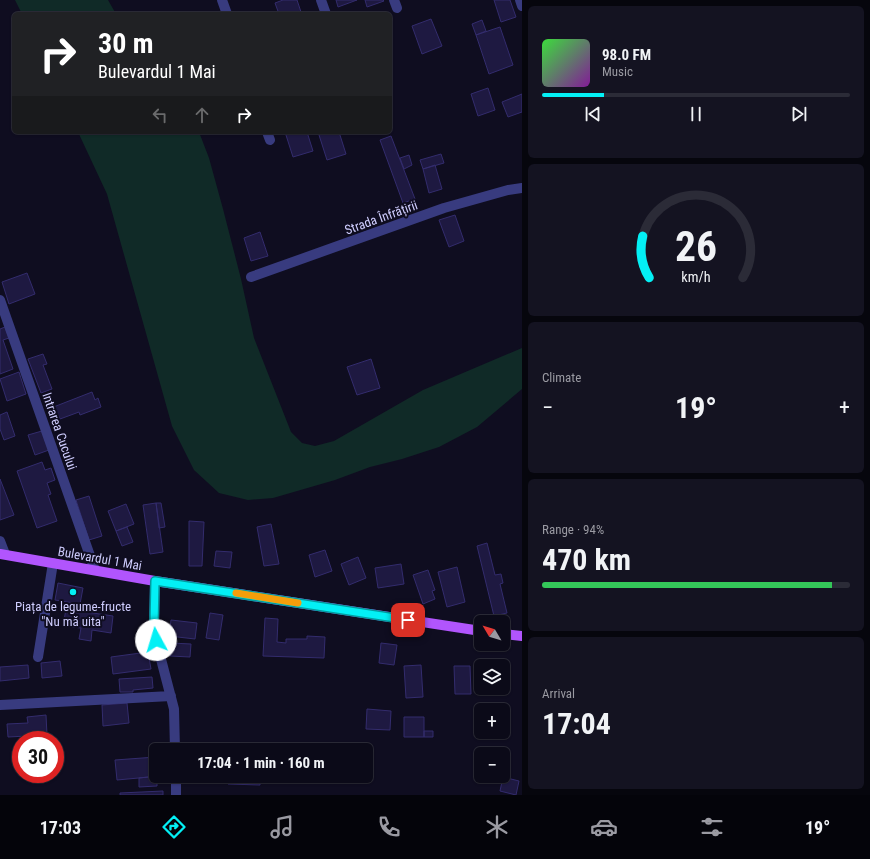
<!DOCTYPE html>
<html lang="en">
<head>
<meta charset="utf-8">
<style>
	body { margin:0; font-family:"Roboto Condensed",sans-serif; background:#141321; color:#f1f3f6; height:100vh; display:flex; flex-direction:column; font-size:15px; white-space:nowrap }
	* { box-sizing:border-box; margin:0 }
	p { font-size:13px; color:#9a9aa2 }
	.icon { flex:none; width:22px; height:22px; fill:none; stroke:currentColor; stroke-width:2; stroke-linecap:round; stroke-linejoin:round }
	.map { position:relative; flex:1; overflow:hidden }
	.details { display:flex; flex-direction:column; gap:6px; padding:6px; background:#06060d; width:348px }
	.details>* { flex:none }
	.top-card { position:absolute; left:12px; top:12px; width:380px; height:122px; border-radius:6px; box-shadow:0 1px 3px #0004,0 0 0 1px #2b2b37; background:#202124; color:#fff; overflow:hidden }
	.needle { width:26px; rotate:308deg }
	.controls { position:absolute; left:474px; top:615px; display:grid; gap:8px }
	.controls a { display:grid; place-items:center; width:36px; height:36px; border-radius:6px; background:#0b0a18; box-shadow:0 1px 3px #0004,0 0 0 1px #2b2b37; font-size:20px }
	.speed { position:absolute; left:12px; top:731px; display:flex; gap:8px; font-size:20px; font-weight:700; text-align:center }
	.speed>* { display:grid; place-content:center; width:52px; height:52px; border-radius:50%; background:#0b0a18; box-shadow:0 1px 3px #0004,0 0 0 1px #2b2b37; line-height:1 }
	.speed .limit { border:6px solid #d22; background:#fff; color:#111 }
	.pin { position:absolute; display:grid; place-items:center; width:34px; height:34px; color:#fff; margin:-17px; border-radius:8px; box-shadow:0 2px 6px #0006 }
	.me { position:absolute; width:44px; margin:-22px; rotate:354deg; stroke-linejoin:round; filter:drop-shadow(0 0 3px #0008) }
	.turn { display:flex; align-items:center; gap:14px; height:84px; padding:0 20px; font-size:18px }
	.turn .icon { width:52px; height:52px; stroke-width:2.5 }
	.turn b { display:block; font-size:28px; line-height:34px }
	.lanes { display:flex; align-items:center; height:38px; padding:0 20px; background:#0003; justify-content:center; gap:20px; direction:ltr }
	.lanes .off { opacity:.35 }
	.big { font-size:30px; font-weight:700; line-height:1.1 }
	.details .card { flex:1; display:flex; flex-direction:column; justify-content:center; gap:6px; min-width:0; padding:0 14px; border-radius:6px; background:#141321 }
	.details .dial { align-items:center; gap:0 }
	.dial svg { height:104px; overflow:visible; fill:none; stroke:#2b2b37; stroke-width:7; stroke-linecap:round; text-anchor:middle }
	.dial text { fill:#f1f3f6; stroke:none }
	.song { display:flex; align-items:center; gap:12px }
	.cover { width:48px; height:48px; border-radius:6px; background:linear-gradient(135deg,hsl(120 70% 55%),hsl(290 70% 35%)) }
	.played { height:4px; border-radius:2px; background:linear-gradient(90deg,#03f0f5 20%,#2b2b37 20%) }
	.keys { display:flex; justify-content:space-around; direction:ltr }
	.heat { display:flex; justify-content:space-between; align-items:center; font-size:22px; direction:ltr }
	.charge { height:6px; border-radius:3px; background:linear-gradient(90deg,#34c759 94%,#2b2b37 0) }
	.trip { position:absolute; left:149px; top:743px; width:224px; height:40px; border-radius:6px; background:#0b0a18; box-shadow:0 1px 3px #0004,0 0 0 1px #2b2b37; font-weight:700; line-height:40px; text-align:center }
	.menu { display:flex; height:64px; justify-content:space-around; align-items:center; background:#04040a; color:#9a9aa2 }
	.menu .icon { width:28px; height:28px }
	.menu .on { color:#03f0f5 }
	.menu b { font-size:18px; color:#f1f3f6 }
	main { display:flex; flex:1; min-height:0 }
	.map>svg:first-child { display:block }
	.green { fill:#102a27 }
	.building { fill:#1e1941; stroke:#332c6d }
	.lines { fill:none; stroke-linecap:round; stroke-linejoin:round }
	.minor { stroke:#383b7f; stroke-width:10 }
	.major { stroke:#b155fd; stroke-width:10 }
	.route-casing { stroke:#029c9f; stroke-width:10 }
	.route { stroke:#03f0f5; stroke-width:7 }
	.slow { stroke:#f59e0b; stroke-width:7 }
	.poi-dot { fill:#03f0f5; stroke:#0f0d20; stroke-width:1.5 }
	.labels { text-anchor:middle; stroke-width:4; stroke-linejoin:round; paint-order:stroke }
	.street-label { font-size:13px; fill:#cfcdfe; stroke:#0f0d20 }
	.poi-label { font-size:13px; fill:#cfcdfe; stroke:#0f0d20 }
</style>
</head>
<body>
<main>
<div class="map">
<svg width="522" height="795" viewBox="0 0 522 795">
	<rect width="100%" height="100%" fill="#0f0d20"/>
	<path class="green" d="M 15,0 L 108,0 L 116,14 L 22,14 Z
		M 78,132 L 199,132 L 209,158 L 223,209 L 241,279 L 254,338 L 291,432 L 302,443 L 315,446 L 334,441 L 423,390 L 522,348 L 522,389 L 477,427 L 439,447 L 402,459 L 370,467 L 335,480 L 273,498 L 248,500 L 219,493 L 194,470 L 172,426 L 107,194 Z"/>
	<path class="building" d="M 283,0 L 297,0 L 301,12 L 296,14 L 279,14 L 275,3 Z
		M 336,0 L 357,0 L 338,7 Z
		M 365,0 L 383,0 L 384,1 L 367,7 Z
		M 494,0 L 510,0 L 516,17 L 501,22 Z
		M 431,19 L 442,46 L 422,54 L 412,26 Z
		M 482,20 L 486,31 L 476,35 L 472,24 Z
		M 500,27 L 513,65 L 489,74 L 476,35 Z
		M 488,88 L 495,110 L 478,116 L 471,94 Z
		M 522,94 L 522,112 L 508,117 L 502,102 Z
		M 285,132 L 307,132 L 313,151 L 293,157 Z
		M 329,132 L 339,132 L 346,154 L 327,160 L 319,135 Z
		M 391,136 L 415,199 L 403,203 L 380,140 Z
		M 441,154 L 444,163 L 423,169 L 420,160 Z
		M 409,155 L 412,165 L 404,169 L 400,158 Z
		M 435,165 L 442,189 L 429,193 L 423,169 Z
		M 455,215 L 464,241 L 449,247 L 439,220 Z
		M 260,232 L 268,256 L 251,261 L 244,238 Z
		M 27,273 L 35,294 L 9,304 L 2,282 Z
		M 5,327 L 9,338 L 3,340 L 13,369 L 0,374 L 0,329 Z
		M 43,354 L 47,364 L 43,365 L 52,389 L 41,393 L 28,359 Z
		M 371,359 L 380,388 L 357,395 L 347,367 Z
		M 19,372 L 26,394 L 7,401 L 0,379 Z
		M 92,392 L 95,400 L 98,398 L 101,407 L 80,415 L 79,412 L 60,419 L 59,416 L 54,418 L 51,408 Z
		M 7,412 L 15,436 L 4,440 L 0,429 L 0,415 Z
		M 42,431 L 49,450 L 35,455 L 28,435 Z
		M 42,462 L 45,470 L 51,468 L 55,480 L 47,483 L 51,494 L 48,495 L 57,521 L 37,528 L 17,471 Z
		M 0,479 L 14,515 L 0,520 Z
		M 89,496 L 102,536 L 89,540 L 76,500 Z
		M 156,503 L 161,503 L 165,527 L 159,528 Z
		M 156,503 L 163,552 L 150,554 L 143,505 Z
		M 126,504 L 134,524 L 116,531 L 108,511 Z
		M 189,521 L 204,522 L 202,566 L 189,566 Z
		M 271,524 L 279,564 L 264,566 L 257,527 Z
		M 127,527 L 133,542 L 122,546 L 116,531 Z
		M 487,543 L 495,575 L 501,574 L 503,583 L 500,584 L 507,613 L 494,616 L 477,546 Z
		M 325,550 L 332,571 L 315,577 L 309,555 Z
		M 216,551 L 232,552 L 230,568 L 214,566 Z
		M 358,557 L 366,578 L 349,585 L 341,564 Z
		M 401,564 L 404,584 L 378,588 L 375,568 Z
		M 457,567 L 465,602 L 447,607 L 438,572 Z
		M 428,570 L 435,590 L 432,591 L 435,599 L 423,604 L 413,575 Z
		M 58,583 L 83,588 L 80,604 L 55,600 Z
		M 66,609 L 113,616 L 111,633 L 92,630 L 91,641 L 79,639 L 81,628 L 63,626 Z
		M 210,613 L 223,615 L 219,640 L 206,638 Z
		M 265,618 L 278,619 L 277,642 L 286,643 L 286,639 L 307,639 L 307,636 L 325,637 L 324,658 L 263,656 Z
		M 171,620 L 197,623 L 195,639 L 169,636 Z
		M 171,643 L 191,644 L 190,657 L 170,656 Z
		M 381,643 L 397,645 L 394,665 L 379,663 Z
		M 148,652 L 151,669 L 113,674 L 111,657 Z
		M 60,661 L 62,676 L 42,678 L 41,663 Z
		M 28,665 L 29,678 L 0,681 L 0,667 Z
		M 421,665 L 423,697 L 406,698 L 404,666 Z
		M 454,666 L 470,666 L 471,694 L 455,694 Z
		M 152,677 L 153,688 L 133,690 L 133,692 L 120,692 L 119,679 Z
		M 127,703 L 129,723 L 103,726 L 102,705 Z
		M 367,709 L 391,711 L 390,730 L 366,729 Z
		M 46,715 L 47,735 L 8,737 L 7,724 L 28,723 L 27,717 Z
		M 404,717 L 424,717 L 424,737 L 404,737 Z
		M 424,731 L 433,731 L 433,737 L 424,737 Z
		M 156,757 L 156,776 L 160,776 L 117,780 L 115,760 Z
		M 157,776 L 157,786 L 139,787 L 139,778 Z
		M 190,776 L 206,776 L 206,783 L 190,783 Z
		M 228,776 L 260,776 L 260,785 L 228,784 Z
		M 503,777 L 519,781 L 516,795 L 500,791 Z
		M 163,791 L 163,795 L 120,795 L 120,793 Z"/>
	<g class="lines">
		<path class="minor" d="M 222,0 L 227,14
			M 321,0 L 326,14
			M 394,0 L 397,8
			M 520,0 L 522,6
			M 267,132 L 270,140
			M 251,277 L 444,208 L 508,190 L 522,188
			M 0,300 L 95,570
			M 0,541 L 5,554
			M 155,581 L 154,626 L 156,640 L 174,709 L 175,750
			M 38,657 L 53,563
			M 0,705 L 171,696
			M 176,776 L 176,795"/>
		<path class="major" d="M 0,554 L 155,581 L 481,631
			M 503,634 L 522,636"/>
	</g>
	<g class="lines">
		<defs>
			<path id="route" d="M 156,640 L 154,626 L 155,581 L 408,620"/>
		</defs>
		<use href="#route" class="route-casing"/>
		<use href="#route" class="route"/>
		<path class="slow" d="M 236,593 L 298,603"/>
	</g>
	<circle class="poi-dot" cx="73" cy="592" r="4"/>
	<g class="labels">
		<g class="street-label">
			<text transform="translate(381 217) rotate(-20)" y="5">Strada Înfrățirii</text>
			<text transform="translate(60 431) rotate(71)" y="5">Intrarea Cucului</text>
			<text transform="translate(100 558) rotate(10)" y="5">Bulevardul 1 Mai</text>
		</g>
		<g class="poi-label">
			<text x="73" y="611">Piața de legume-fructe<tspan x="73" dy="15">"Nu mă uita"</tspan></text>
		</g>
	</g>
</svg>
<div class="controls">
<a><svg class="needle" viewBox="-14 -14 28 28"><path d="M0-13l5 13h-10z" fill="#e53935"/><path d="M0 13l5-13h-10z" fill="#9a9aa2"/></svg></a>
<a><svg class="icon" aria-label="layers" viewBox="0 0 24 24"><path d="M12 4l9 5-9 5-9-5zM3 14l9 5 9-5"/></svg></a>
<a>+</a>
<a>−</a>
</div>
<div class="speed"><div class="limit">30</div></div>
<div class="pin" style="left:408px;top:620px;background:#d93025"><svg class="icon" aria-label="arrive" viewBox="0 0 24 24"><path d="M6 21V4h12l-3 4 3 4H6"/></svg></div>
<svg class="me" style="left:156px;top:640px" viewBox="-20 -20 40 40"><circle r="19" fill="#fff"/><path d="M0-13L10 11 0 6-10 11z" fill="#03f0f5"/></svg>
<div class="trip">17:04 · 1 min · 160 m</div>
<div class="top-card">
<div class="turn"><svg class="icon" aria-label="right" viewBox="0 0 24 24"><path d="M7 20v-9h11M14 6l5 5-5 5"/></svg><div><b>30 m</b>Bulevardul 1 Mai</div></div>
<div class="lanes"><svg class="icon off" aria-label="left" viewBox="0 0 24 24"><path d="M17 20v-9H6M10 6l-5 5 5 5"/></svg><svg class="icon off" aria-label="ahead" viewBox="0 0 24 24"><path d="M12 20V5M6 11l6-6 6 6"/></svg><svg class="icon" aria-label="right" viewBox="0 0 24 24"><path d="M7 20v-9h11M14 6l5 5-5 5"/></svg></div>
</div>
</div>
<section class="details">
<div class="card">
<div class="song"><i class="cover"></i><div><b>98.0 FM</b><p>Music</p></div></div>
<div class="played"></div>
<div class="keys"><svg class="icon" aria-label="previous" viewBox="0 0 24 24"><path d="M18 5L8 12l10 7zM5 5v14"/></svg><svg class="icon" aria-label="pause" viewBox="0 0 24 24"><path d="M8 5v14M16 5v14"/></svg><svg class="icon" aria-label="next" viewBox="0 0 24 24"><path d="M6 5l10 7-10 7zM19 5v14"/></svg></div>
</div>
<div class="card dial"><svg viewBox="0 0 100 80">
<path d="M14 69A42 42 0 1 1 86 69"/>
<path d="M14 69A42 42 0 0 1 9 37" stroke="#03f0f5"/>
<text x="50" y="56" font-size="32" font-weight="700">26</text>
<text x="50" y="72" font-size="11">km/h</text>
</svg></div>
<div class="card"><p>Climate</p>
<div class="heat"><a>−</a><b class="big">19°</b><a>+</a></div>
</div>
<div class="card"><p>Range · 94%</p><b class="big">470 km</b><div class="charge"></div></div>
<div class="card"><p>Arrival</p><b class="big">17:04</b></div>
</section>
</main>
<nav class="menu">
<b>17:03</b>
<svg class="icon on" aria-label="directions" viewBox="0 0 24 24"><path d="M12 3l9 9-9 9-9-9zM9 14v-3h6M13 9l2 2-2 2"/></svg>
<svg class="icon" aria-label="music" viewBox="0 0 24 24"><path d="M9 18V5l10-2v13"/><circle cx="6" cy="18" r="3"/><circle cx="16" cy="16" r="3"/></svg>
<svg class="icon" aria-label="phone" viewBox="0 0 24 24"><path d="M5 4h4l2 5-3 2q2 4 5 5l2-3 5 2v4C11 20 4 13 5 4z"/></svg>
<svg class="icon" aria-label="climate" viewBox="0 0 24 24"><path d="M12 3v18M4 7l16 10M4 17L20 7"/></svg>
<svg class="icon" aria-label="car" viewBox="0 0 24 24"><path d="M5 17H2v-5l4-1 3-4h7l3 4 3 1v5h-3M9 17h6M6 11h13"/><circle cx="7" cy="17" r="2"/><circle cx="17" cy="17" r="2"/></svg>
<svg class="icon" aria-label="filters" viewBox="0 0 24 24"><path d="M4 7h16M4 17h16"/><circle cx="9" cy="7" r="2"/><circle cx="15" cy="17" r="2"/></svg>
<b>19°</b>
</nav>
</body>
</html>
